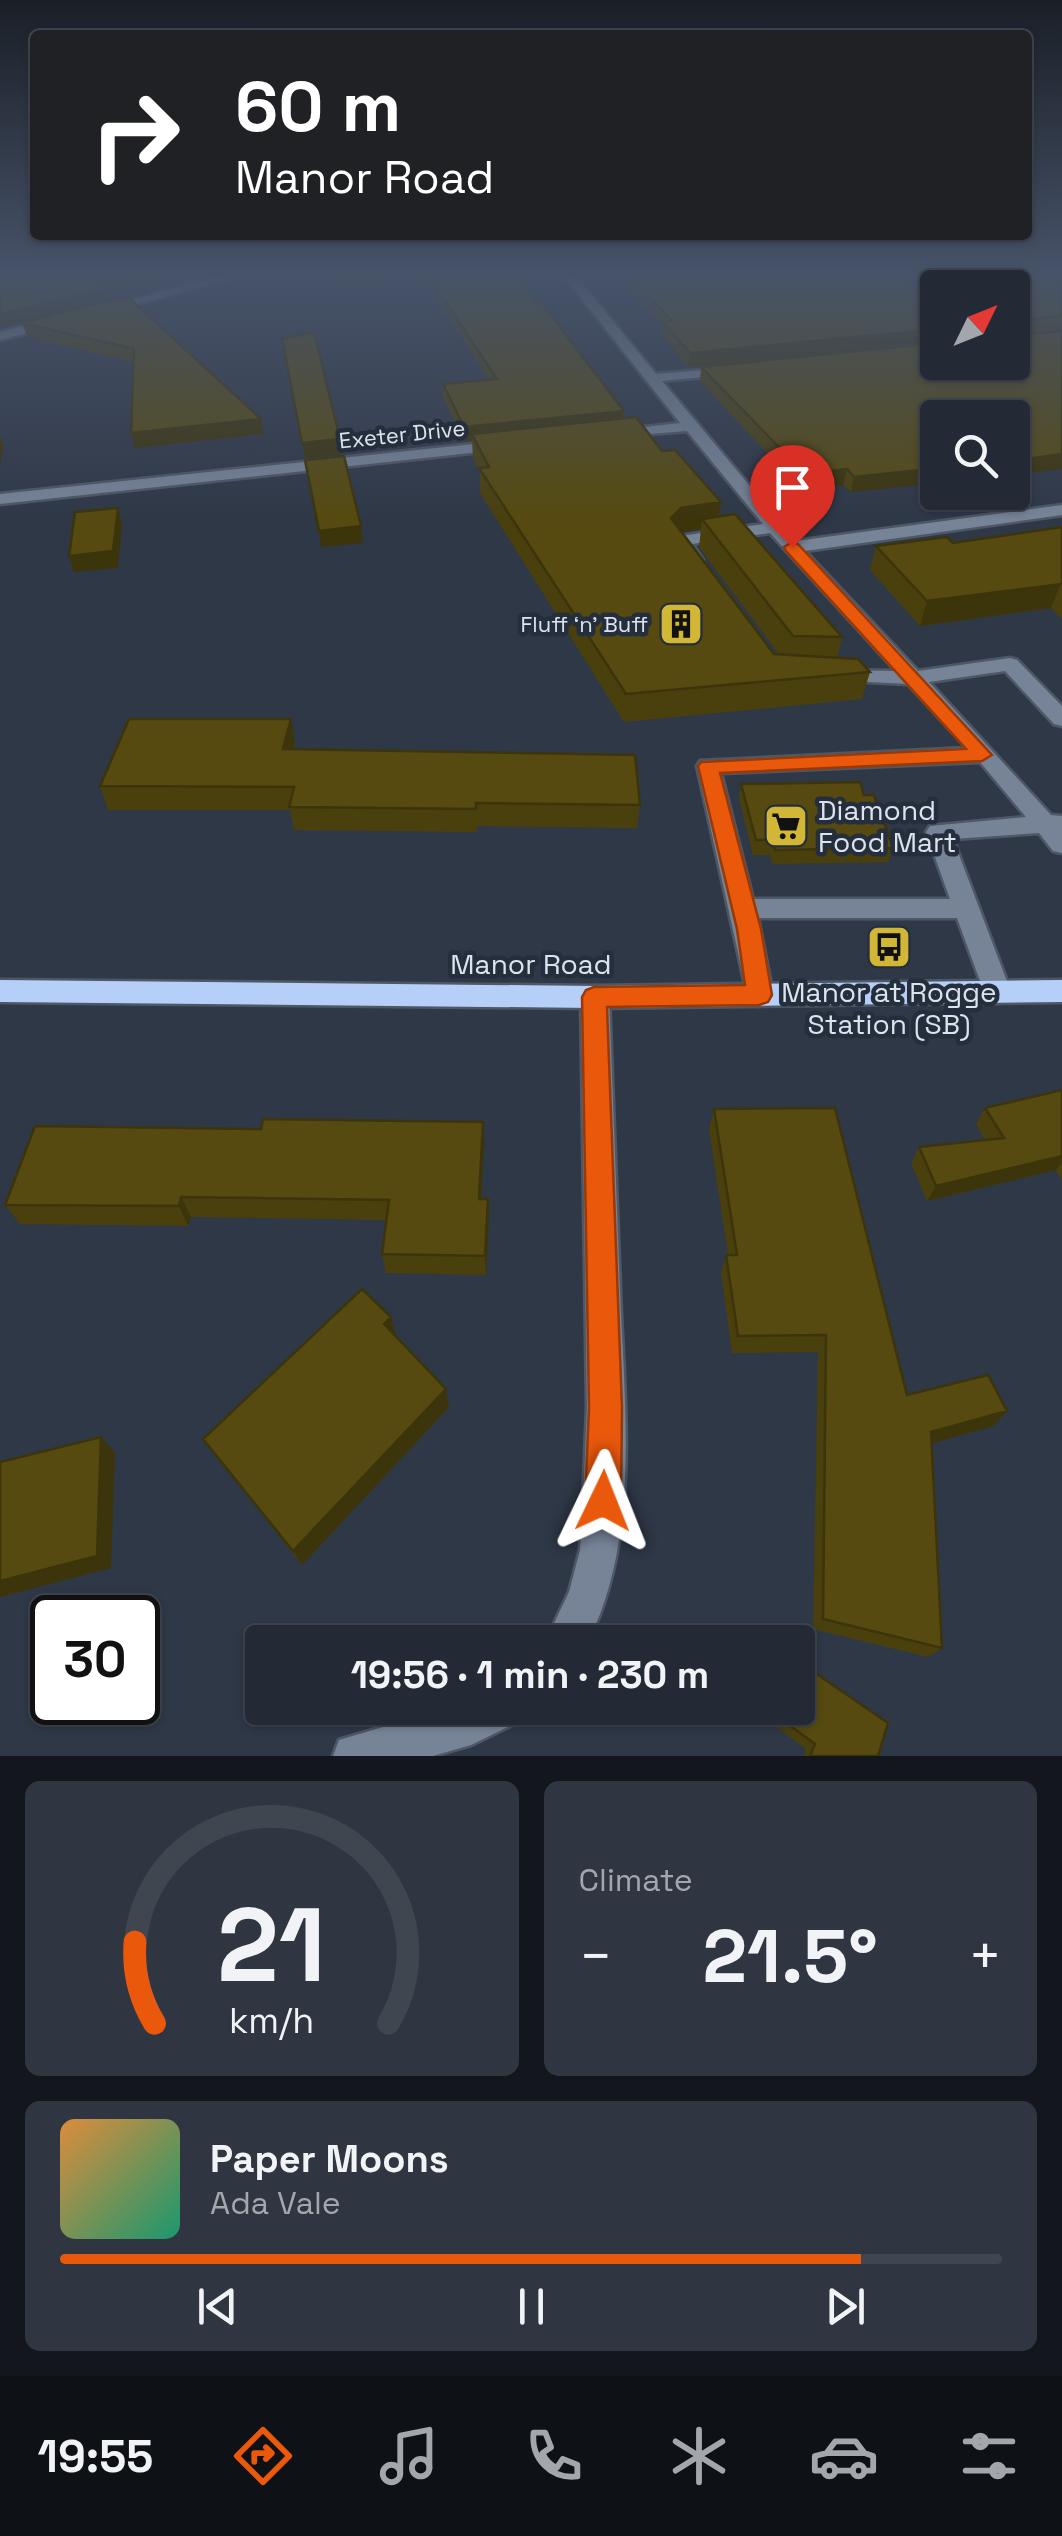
<!DOCTYPE html>
<html lang="en">
<head>
<meta charset="utf-8">
<style>
	body { margin:0; font-family:"Space Grotesk",sans-serif; background:#2f3641; color:#f1f3f6; height:100vh; display:flex; flex-direction:column; font-size:38px; white-space:nowrap }
	* { box-sizing:border-box; margin:0 }
	p { font-size:32px; color:#a3a7ad }
	.icon { flex:none; width:55px; height:55px; fill:none; stroke:currentColor; stroke-width:2; stroke-linecap:round; stroke-linejoin:round }
	.map { position:relative; height:1756px; overflow:hidden }
	.panel { display:flex; flex-direction:column; gap:25px; padding:25px; background:#13171d; flex:1 }
	.panel>* { flex:none }
	.banner { position:absolute; left:30px; top:30px; width:1002px; height:210px; border-radius:10px; box-shadow:0 2px 8px #0004,0 0 0 2px #404650; background:#202124; color:#fff; overflow:hidden }
	.needle { width:65px; rotate:47deg }
	.buttons { position:absolute; left:920px; top:270px; display:grid; gap:20px }
	.buttons a { display:grid; place-items:center; width:110px; height:110px; border-radius:10px; background:#232a35; box-shadow:0 2px 8px #0004,0 0 0 2px #404650; font-size:50px }
	.speed { position:absolute; left:30px; top:1595px; display:flex; gap:20px; font-size:50px; font-weight:700; text-align:center }
	.speed>* { display:grid; place-content:center; width:130px; height:130px; border-radius:50%; background:#232a35; box-shadow:0 2px 8px #0004,0 0 0 2px #404650; line-height:1 }
	.speed .limit { border:5px solid #111; border-radius:15px; background:#fff; color:#111 }
	.pin { position:absolute; display:grid; place-items:center; width:85px; height:85px; color:#fff; margin:-102px -42px; border-radius:50% 50% 50% 0; rotate:-45deg; box-shadow:0 0 10px #0007 }
	.pin .icon { rotate:45deg }
	.me { position:absolute; width:110px; margin:-55px; rotate:2deg; stroke-linejoin:round; filter:drop-shadow(0 0 8px #0008) }
	.turn { display:flex; align-items:center; gap:35px; height:210px; padding:0 40px; font-size:45px }
	.turn .icon { width:130px; height:130px; stroke-width:2.5 }
	.turn b { display:block; font-size:70px; line-height:85px }
	.big { font-size:75px; font-weight:700; line-height:1.1 }
	.panel .widget { flex:1; display:flex; flex-direction:column; justify-content:center; gap:15px; min-width:0; padding:0 35px; border-radius:15px; background:#2f3641 }
	.panel .dial { align-items:center; gap:0 }
	.dial svg { height:260px; overflow:visible; fill:none; stroke:#404650; stroke-width:7; stroke-linecap:round; text-anchor:middle }
	.dial text { fill:#f1f3f6; stroke:none }
	.song { display:flex; align-items:center; gap:30px }
	.cover { width:120px; height:120px; border-radius:15px; background:linear-gradient(135deg,hsl(30 70% 55%),hsl(160 70% 35%)) }
	.played { height:10px; border-radius:5px; background:linear-gradient(90deg,#ea580c 85%,#404650 85%) }
	.keys { display:flex; justify-content:space-around; direction:ltr }
	.heat { display:flex; justify-content:space-between; align-items:center; font-size:55px; direction:ltr }
	.panel .tiles { flex:1; display:grid; gap:25px; grid-template-columns:1fr 1fr }
	.widget:last-child { grid-column:span 2 }
	.trip { position:absolute; left:245px; top:1625px; width:570px; height:100px; border-radius:10px; background:#232a35; box-shadow:0 2px 8px #0004,0 0 0 2px #404650; font-weight:700; line-height:100px; text-align:center }
	.tabs { display:flex; height:160px; justify-content:space-around; align-items:center; background:#0e1115; color:#a3a7ad }
	.tabs .icon { width:70px; height:70px }
	.tabs .current { color:#ea580c }
	.tabs b { font-size:45px; color:#f1f3f6 }
	.map>svg:first-child { display:block }
	.lines { fill:none; stroke-linecap:round; stroke-linejoin:round }
	.minor-casing { stroke:#4e5765; stroke-width:5 }
	.major-casing { stroke:#4e5765; stroke-width:5 }
	.minor { fill:#778498; fill-rule:evenodd }
	.major { fill:#b6cff9; fill-rule:evenodd }
	.wall { fill:#4a400e; fill-rule:evenodd }
	.shaded-wall { fill:#3c340b }
	.building { fill:#564a10; stroke:#3c340b; stroke-width:2.5 }
	.route { fill:#ea580c; stroke:#983908; stroke-width:2.5 }
	.labels { text-anchor:middle; stroke-width:9; stroke-linejoin:round; paint-order:stroke }
	.far-street-label { font-size:22px; fill:#dde3ed; stroke:#252e3c }
	.far-poi-label { font-size:22px; fill:#dde3ed; stroke:#252e3c; text-anchor:end }
	.poi-label { font-size:28px; fill:#dde3ed; stroke:#252e3c; text-anchor:start }
	.street-label { font-size:28px; fill:#dde3ed; stroke:#252e3c }
</style>
</head>
<body>
<div class="map">
<svg width="1062" height="1756" viewBox="0 0 1062 1756">
	<rect width="100%" height="100%" fill="#2f3847"/>
	<g class="lines">
		<defs>
			<path id="minor" d="M 226,274 L 245,274 L 102,314 L 96,310 Z
				M 562,274 L 574,274 L 656,374 L 739,367 L 741,370 L 734,374 L 662,381 L 796,541 L 1062,505 L 1062,515 L 805,551 L 918,671 L 1010,658 L 1017,660 L 1062,706 L 1062,726 L 1054,724 L 1005,671 L 929,682 L 1051,815 L 1062,816 L 1062,853 L 1053,851 L 1039,833 L 953,839 L 1011,992 L 1007,1000 L 997,1003 L 987,1000 L 957,918 L 758,918 L 773,995 L 769,1003 L 759,1006 L 749,1003 L 697,766 L 700,761 L 967,748 L 908,684 L 829,680 L 829,672 L 836,670 L 896,671 L 770,533 L 692,544 L 703,560 L 694,565 L 688,564 L 671,541 L 674,537 L 763,524 L 687,431 L 612,437 L 612,431 L 617,430 L 680,423 ZM 980,762 L 1026,817 L 930,826 L 926,832 L 950,899 L 753,899 L 721,773 Z
				M 58,317 L 62,324 L 0,340 L 0,332 Z
				M 502,441 L 510,446 L 507,449 L 0,504 L 0,494 Z
				M 595,986 L 605,989 L 609,997 C 613,1094 616,1191 620,1288 C 624,1406 641,1534 588,1642 L 545,1642 L 569,1592 L 580,1550 L 583,1501 L 587,1408 L 581,997 L 585,989 Z
				M 448,1708 L 523,1708 L 516,1723 L 471,1745 L 433,1756 L 333,1756 L 339,1740 Z"/>
			<path id="major" d="M 0,980 L 595,986 L 1062,980 L 1062,1002 L 595,1008 L 0,1002 Z"/>
		</defs>
		<use href="#minor" class="minor-casing"/>
		<use href="#major" class="major-casing"/>
		<use href="#minor" class="minor"/>
		<use href="#major" class="major"/>
	</g>
	<path class="wall" d="M 321,274 L 409,274 L 375,283 L 366,280 L 347,285 Z
		M 421,274 L 519,274 L 534,303 L 624,411 L 624,418 L 721,502 L 719,517 L 842,637 L 837,658 L 870,672 L 862,699 L 624,722 L 480,493 L 480,472 L 473,458 L 472,440 L 465,441 L 443,398 L 443,384 L 489,380 ZM 701,529 L 699,547 L 779,654 L 774,654 L 681,532 Z
		M 616,274 L 900,274 L 938,298 L 938,343 L 688,367 L 662,335 L 662,325 Z
		M 904,274 L 1062,274 L 1062,329 L 1014,333 L 851,492 L 843,485 L 802,490 L 700,381 L 701,367 L 938,362 L 1012,288 L 938,288 L 938,295 Z
		M 127,296 L 264,434 L 135,448 L 131,433 L 133,362 L 27,337 L 22,323 Z
		M 1062,527 L 1062,619 L 1051,608 L 920,626 L 870,570 L 876,546 L 953,543 Z
		M 291,719 L 295,742 L 293,750 L 640,805 L 637,828 L 477,826 L 477,832 L 294,830 L 290,810 L 108,810 L 100,786 Z
		M 741,784 L 864,795 L 893,848 L 888,862 L 772,864 L 770,855 L 753,855 L 739,798 Z
		M 1062,1090 L 1062,1180 L 1056,1170 L 927,1201 L 911,1163 L 919,1147 L 985,1140 L 976,1124 L 985,1108 Z
		M 714,1109 L 907,1395 L 1007,1411 L 993,1426 L 932,1443 L 942,1648 L 928,1657 L 813,1629 L 818,1352 L 732,1353 L 721,1273 L 726,1255 L 728,1255 L 709,1129 Z
		M 484,1143 L 481,1199 L 488,1199 L 489,1219 L 486,1275 L 386,1273 L 382,1254 L 387,1220 L 191,1217 L 188,1226 L 20,1224 L 5,1205 Z
		M 396,1337 L 449,1407 L 302,1565 L 203,1439 Z
		M 762,1708 L 798,1708 L 878,1756 L 804,1756 L 806,1749 L 759,1714 Z"/>
	<path class="shaded-wall" d="M 137,274 L 186,274 L 110,293 L 112,299 L 0,327 L 0,314 L 99,283 Z
		M 345,274 L 366,274 L 366,280 L 347,285 Z
		M 374,274 L 409,274 L 375,283 Z
		M 938,329 L 938,343 L 688,367 L 690,353 Z
		M 624,411 L 623,424 L 472,434 L 472,440 L 465,441 L 464,427 Z
		M 261,419 L 264,434 L 135,448 L 131,433 Z
		M 0,436 L 4,446 L 0,465 Z
		M 340,439 L 342,454 L 305,458 L 302,443 Z
		M 1062,454 L 1062,469 L 1012,475 L 1012,461 Z
		M 938,468 L 938,483 L 851,492 L 854,477 Z
		M 847,469 L 843,485 L 802,490 L 805,474 Z
		M 721,502 L 717,527 L 702,519 L 701,529 L 678,533 L 671,518 L 681,508 Z
		M 118,508 L 122,524 L 118,568 L 74,572 L 69,556 Z
		M 361,526 L 363,543 L 321,547 L 319,531 Z
		M 1061,583 L 1051,608 L 920,626 L 927,601 Z
		M 291,719 L 295,742 L 288,772 L 283,749 Z
		M 483,1122 L 484,1143 L 480,1218 L 479,1199 Z
		M 1062,1156 L 1062,1162 L 1056,1170 L 927,1201 L 936,1186 Z
		M 181,1197 L 191,1217 L 188,1226 L 179,1206 Z
		M 488,1199 L 489,1219 L 486,1275 L 485,1256 Z
		M 391,1317 L 396,1337 L 384,1324 Z
		M 446,1389 L 449,1407 L 302,1565 L 293,1551 Z
		M 1007,1411 L 993,1426 L 919,1447 L 931,1432 Z
		M 101,1437 L 115,1452 L 111,1568 L 0,1597 L 0,1581 Z"/>
	<path class="building" d="M 0,274 L 137,274 L 99,283 L 109,288 L 0,314 Z
		M 427,274 L 519,274 L 534,303 L 541,302 L 624,411 L 464,427 L 443,384 L 497,379 Z
		M 628,274 L 900,274 L 938,298 L 938,329 L 690,353 L 663,322 L 672,321 Z
		M 927,274 L 1062,274 L 1062,316 L 1016,320 L 1012,331 L 1012,288 L 944,288 L 943,284 Z
		M 127,296 L 261,419 L 131,433 L 134,349 L 22,323 Z
		M 1012,331 L 1017,335 L 1062,331 L 1062,454 L 1012,461 L 1012,418 L 938,418 L 938,468 L 854,477 L 847,469 L 805,474 L 701,367 L 938,343 L 938,362 L 1012,362 Z
		M 314,332 L 340,439 L 302,443 L 282,339 Z
		M 636,417 L 662,451 L 675,450 L 721,502 L 681,508 L 671,518 L 774,654 L 858,659 L 870,672 L 626,694 L 479,468 L 489,467 L 472,434 Z
		M 344,456 L 361,526 L 319,531 L 305,460 Z
		M 118,508 L 113,551 L 69,556 L 75,512 Z
		M 735,514 L 842,637 L 793,636 L 702,519 Z
		M 1062,527 L 1062,584 L 927,601 L 876,546 L 947,537 L 953,543 Z
		M 129,719 L 291,719 L 283,749 L 635,755 L 640,805 L 476,803 L 476,809 L 289,807 L 294,787 L 100,786 Z
		M 860,782 L 864,795 L 874,795 L 893,848 L 775,850 L 773,840 L 756,840 L 741,784 Z
		M 1062,1090 L 1062,1156 L 936,1186 L 919,1147 L 1004,1138 L 985,1108 Z
		M 835,1108 L 907,1395 L 988,1375 L 1007,1411 L 931,1432 L 942,1648 L 823,1619 L 826,1335 L 738,1336 L 726,1255 L 737,1255 L 714,1109 Z
		M 263,1119 L 483,1122 L 479,1199 L 488,1199 L 485,1256 L 382,1254 L 389,1200 L 181,1197 L 179,1206 L 5,1205 L 35,1126 L 261,1129 Z
		M 362,1289 L 391,1317 L 384,1324 L 446,1389 L 293,1551 L 203,1439 Z
		M 101,1437 L 97,1556 L 0,1581 L 0,1462 Z
		M 798,1661 L 888,1723 L 878,1756 L 810,1756 L 815,1744 L 766,1708 L 798,1708 Z"/>
	<linearGradient id="sky" x2="0" y2="1"><stop stop-color="#1a1f27"/><stop offset="0.53" stop-color="#475369"/><stop offset="1" stop-color="#475369" stop-opacity="0"/></linearGradient>
	<rect width="1062" height="520" fill="url(#sky)"/>
	<path class="route" d="M 792,542 L 798,544 L 992,755 L 982,761 L 720,773 L 761,929 L 772,995 L 768,1002 L 759,1005 L 607,1007 L 622,1408 L 621,1501 L 616,1514 L 603,1519 L 590,1514 L 585,1501 L 589,1408 L 582,997 L 586,990 L 594,987 L 745,985 L 737,929 L 698,766 L 701,762 L 966,749 L 786,551 L 784,547 Z"/>
	<defs>
		<symbol id="building-square" viewBox="-11 -11 22 22"><rect x="-9" y="-9" width="18" height="18" rx="4" fill="#d2b736" stroke="#252e3c"/><path d="M-4-6H4V6H1V3H-1V6H-4ZM-2.5-4.3h1.7v1.8h-1.7ZM.8-4.3h1.7v1.8H.8ZM-2.5-1h1.7V.8h-1.7ZM.8-1h1.7V.8H.8Z" fill="#111"/></symbol>
		<symbol id="supermarket-square" viewBox="-11 -11 22 22"><rect x="-9" y="-9" width="18" height="18" rx="4" fill="#d2b736" stroke="#252e3c"/><path d="M-6-5.5h2.5l.6 2H6L4.5 2H-2.5L-4.4-4H-6ZM-1.5 3.2a1.3 1.3 0 1 0 .1 0ZM3 3.2a1.3 1.3 0 1 0 .1 0Z" fill="#111"/></symbol>
		<symbol id="bus-square" viewBox="-11 -11 22 22"><rect x="-9" y="-9" width="18" height="18" rx="4" fill="#d2b736" stroke="#252e3c"/><path d="M-5-6H5V4H4V6H2V4H-2V6H-4V4H-5ZM-3.5-4V0h7V-4ZM-3.5 1.2v1.5H-2V1.2ZM2 1.2v1.5H3.5V1.2Z" fill="#111"/></symbol>
	</defs>
	<g fill-rule="evenodd">
		<use href="#building-square" x="656" y="599" width="50" height="50"/>
		<use href="#supermarket-square" x="761" y="801" width="50" height="50"/>
		<use href="#bus-square" x="864" y="922" width="50" height="50"/>
	</g>
	<g class="labels">
		<g class="far-street-label">
			<text transform="translate(402 434) rotate(-6)" y="8">Exeter Drive</text>
		</g>
		<g class="far-poi-label">
			<text x="648" y="632">Fluff ‘n’ Buff</text>
		</g>
		<g class="poi-label">
			<text x="818" y="820">Diamond<tspan x="818" dy="32">Food Mart</tspan></text>
			<text x="889" y="1002" text-anchor="middle">Manor at Rogge<tspan x="889" dy="32">Station (SB)</tspan></text>
		</g>
		<g class="street-label">
			<text x="531" y="974">Manor Road</text>
		</g>
	</g>
</svg>
<div class="buttons">
<a><svg class="needle" viewBox="-14 -14 28 28"><path d="M0-13l5 13h-10z" fill="#e53935"/><path d="M0 13l5-13h-10z" fill="#a3a7ad"/></svg></a>
<a><svg class="icon" aria-label="search" viewBox="0 0 24 24"><circle cx="10" cy="10" r="6"/><path d="M15 15l6 6"/></svg></a>
</div>
<div class="speed"><div class="limit">30</div></div>
<div class="pin" style="left:792px;top:547px;background:#d93025"><svg class="icon" aria-label="arrive" viewBox="0 0 24 24"><path d="M6 21V4h12l-3 4 3 4H6"/></svg></div>
<svg class="me" style="left:603px;top:1501px" viewBox="-20 -20 40 40"><path d="M0-17L14 15 0 8-14 15z" fill="#ea580c" stroke="#fff" stroke-width="4"/></svg>
<div class="trip">19:56 · 1 min · 230 m</div>
<div class="banner">
<div class="turn"><svg class="icon" aria-label="right" viewBox="0 0 24 24"><path d="M7 20v-9h11M14 6l5 5-5 5"/></svg><div><b>60 m</b>Manor Road</div></div>
</div>
</div>
<section class="panel">
<div class="tiles">
<div class="widget dial"><svg viewBox="0 0 100 80">
<path d="M14 69A42 42 0 1 1 86 69"/>
<path d="M14 69A42 42 0 0 1 8 44" stroke="#ea580c"/>
<text x="50" y="56" font-size="32" font-weight="700">21</text>
<text x="50" y="72" font-size="11">km/h</text>
</svg></div>
<div class="widget"><p>Climate</p>
<div class="heat"><a>−</a><b class="big">21.5°</b><a>+</a></div>
</div>
<div class="widget">
<div class="song"><i class="cover"></i><div><b>Paper Moons</b><p>Ada Vale</p></div></div>
<div class="played"></div>
<div class="keys"><svg class="icon" aria-label="previous" viewBox="0 0 24 24"><path d="M18 5L8 12l10 7zM5 5v14"/></svg><svg class="icon" aria-label="pause" viewBox="0 0 24 24"><path d="M8 5v14M16 5v14"/></svg><svg class="icon" aria-label="next" viewBox="0 0 24 24"><path d="M6 5l10 7-10 7zM19 5v14"/></svg></div>
</div>
</div>
</section>
<nav class="tabs">
<b>19:55</b>
<svg class="icon current" aria-label="directions" viewBox="0 0 24 24"><path d="M12 3l9 9-9 9-9-9zM9 14v-3h6M13 9l2 2-2 2"/></svg>
<svg class="icon" aria-label="music" viewBox="0 0 24 24"><path d="M9 18V5l10-2v13"/><circle cx="6" cy="18" r="3"/><circle cx="16" cy="16" r="3"/></svg>
<svg class="icon" aria-label="phone" viewBox="0 0 24 24"><path d="M5 4h4l2 5-3 2q2 4 5 5l2-3 5 2v4C11 20 4 13 5 4z"/></svg>
<svg class="icon" aria-label="climate" viewBox="0 0 24 24"><path d="M12 3v18M4 7l16 10M4 17L20 7"/></svg>
<svg class="icon" aria-label="car" viewBox="0 0 24 24"><path d="M5 17H2v-5l4-1 3-4h7l3 4 3 1v5h-3M9 17h6M6 11h13"/><circle cx="7" cy="17" r="2"/><circle cx="17" cy="17" r="2"/></svg>
<svg class="icon" aria-label="filters" viewBox="0 0 24 24"><path d="M4 7h16M4 17h16"/><circle cx="9" cy="7" r="2"/><circle cx="15" cy="17" r="2"/></svg>
</nav>
</body>
</html>
